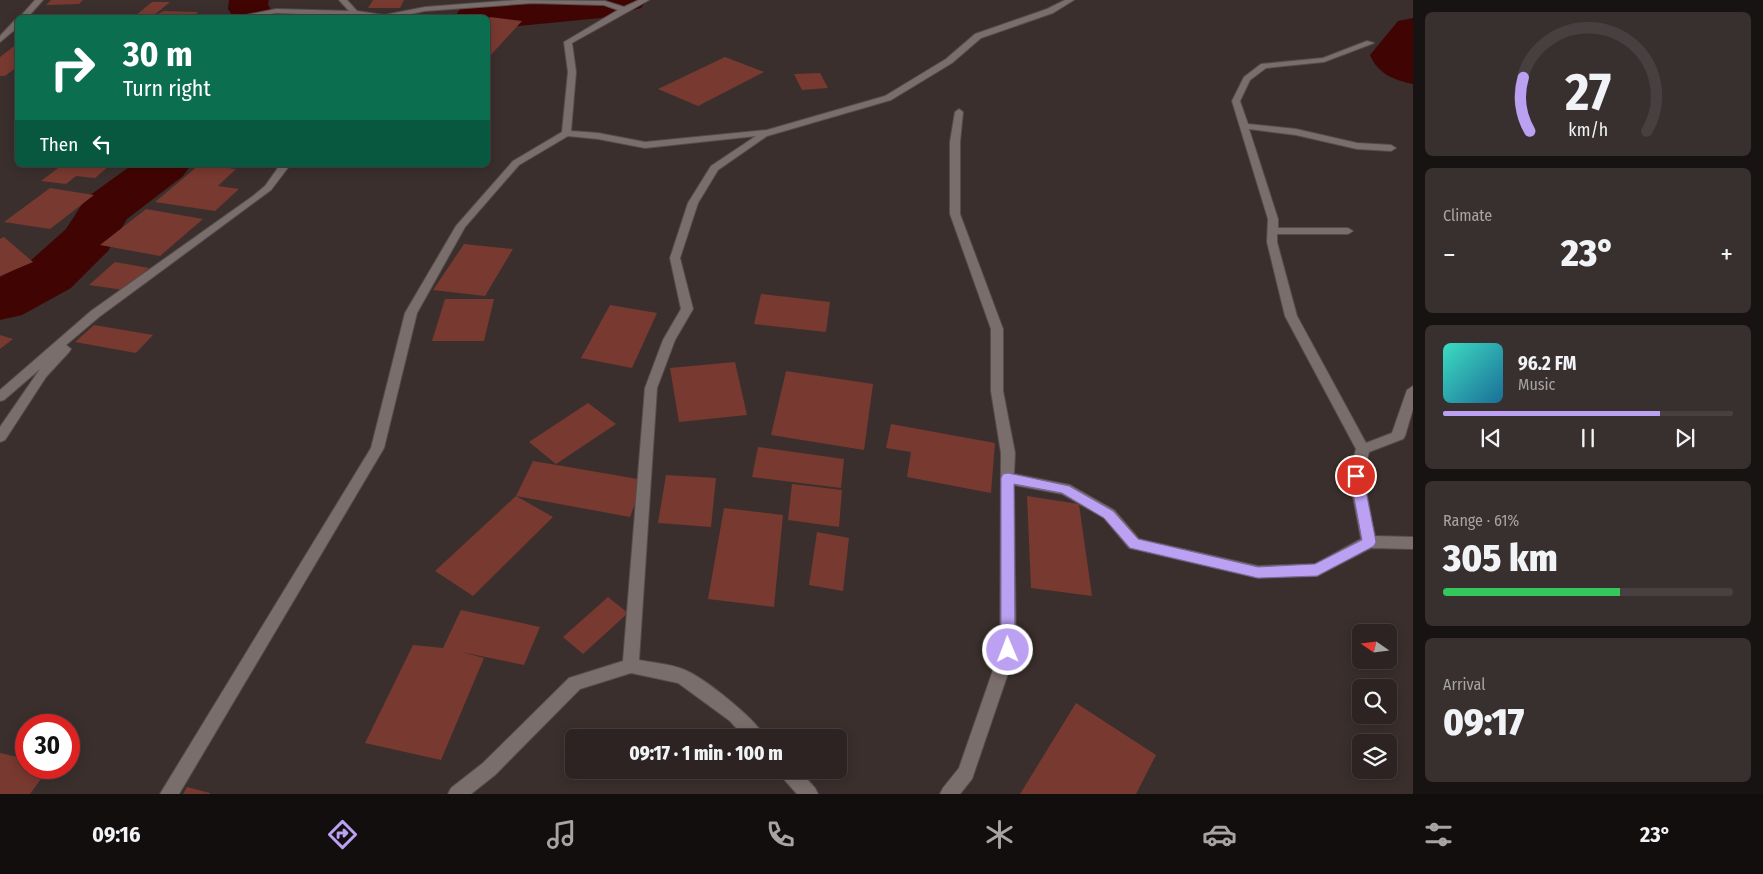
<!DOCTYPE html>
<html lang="en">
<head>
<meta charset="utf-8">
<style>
	body { margin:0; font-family:"Fira Sans Condensed",sans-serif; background:#382f2f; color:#f1f3f6; height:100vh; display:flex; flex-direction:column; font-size:19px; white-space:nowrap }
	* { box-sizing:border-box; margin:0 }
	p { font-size:16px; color:#a6a4a5 }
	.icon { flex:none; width:28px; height:28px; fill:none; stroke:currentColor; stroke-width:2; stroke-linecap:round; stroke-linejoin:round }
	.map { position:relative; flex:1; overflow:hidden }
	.details { display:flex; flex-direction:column; gap:12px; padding:12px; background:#181313; width:350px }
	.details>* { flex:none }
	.guide { position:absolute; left:15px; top:15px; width:475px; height:152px; border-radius:8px; box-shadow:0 2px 12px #0003,0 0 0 1px #484040; background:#0b6e4f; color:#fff; overflow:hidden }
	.needle { width:32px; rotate:284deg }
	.controls { position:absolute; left:1352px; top:624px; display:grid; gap:10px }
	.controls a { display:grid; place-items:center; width:45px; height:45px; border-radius:8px; background:#2c2322; box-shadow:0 2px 12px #0003,0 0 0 1px #484040; font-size:25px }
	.speed { position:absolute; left:15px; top:714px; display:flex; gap:10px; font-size:25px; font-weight:700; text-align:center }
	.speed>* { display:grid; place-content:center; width:65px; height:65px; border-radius:50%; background:#2c2322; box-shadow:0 2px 12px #0003,0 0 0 1px #484040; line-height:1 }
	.speed .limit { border:8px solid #d22; background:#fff; color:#111 }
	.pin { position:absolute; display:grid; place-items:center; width:42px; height:42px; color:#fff; margin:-21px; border:2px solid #fff; border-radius:50%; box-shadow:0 1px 5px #0007 }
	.me { position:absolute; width:55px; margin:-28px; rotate:359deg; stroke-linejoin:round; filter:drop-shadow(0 0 4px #0008) }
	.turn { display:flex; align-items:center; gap:18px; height:105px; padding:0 25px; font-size:22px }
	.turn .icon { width:65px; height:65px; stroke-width:2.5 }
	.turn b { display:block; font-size:35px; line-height:42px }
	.then { display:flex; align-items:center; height:48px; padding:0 25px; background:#0003; gap:10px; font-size:19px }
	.big { font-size:38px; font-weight:800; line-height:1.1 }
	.details .tile { flex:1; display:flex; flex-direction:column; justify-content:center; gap:8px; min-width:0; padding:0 18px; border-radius:8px; background:#382f2f }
	.details .dial { align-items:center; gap:0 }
	.dial svg { height:130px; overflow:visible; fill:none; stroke:#484040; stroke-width:7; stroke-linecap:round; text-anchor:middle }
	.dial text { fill:#f1f3f6; stroke:none }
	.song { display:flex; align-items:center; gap:15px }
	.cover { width:60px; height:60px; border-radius:8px; background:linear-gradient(135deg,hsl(170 70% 55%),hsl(200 70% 35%)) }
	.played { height:5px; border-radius:2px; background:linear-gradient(90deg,#bca0f2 75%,#484040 75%) }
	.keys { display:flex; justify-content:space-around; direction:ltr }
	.heat { display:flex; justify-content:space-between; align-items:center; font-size:28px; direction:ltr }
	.charge { height:8px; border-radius:4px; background:linear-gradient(90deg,#34c759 61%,#484040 0) }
	.trip { position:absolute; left:565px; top:729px; width:282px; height:50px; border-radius:8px; background:#2c2322; box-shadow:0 2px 12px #0003,0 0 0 1px #484040; font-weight:800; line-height:50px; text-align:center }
	.menu { display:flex; height:80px; justify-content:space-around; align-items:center; background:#120e0e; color:#a6a4a5 }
	.menu .icon { width:35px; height:35px }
	.menu .on { color:#bca0f2 }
	.menu b { font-size:22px; color:#f1f3f6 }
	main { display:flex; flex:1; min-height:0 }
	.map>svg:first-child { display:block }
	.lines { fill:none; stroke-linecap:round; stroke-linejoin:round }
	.river { fill:#400402; fill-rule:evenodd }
	.building { fill:#783930 }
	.street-casing { stroke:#554c4b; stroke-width:2 }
	.street { fill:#7a6e6c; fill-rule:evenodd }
	.route { fill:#bca0f2; stroke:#7a689d }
</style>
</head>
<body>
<main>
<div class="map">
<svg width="1413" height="794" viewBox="0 0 1413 794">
	<rect width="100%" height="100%" fill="#3a2f2d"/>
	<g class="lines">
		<path class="river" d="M 229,0 L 269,0 L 268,5 L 273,12 L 269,18 L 234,18 L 228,9 Z
			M 537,0 L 647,0 L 641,8 L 601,18 L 488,29 L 488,18 L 454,18 L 460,9 L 474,6 Z
			M 1413,18 L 1413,84 C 1394,80 1378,74 1370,55 L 1398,21 Z
			M 132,165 L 191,165 L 183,176 L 127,219 L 108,251 L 71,288 L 22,315 L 0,320 L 0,277 L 29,262 L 66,229 L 86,198 Z"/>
	</g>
	<path class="building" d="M 51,0 L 83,0 L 79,4 L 46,5 Z
		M 373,0 L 404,0 L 400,8 L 368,8 Z
		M 152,2 L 170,2 L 153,16 L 164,11 L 198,12 L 193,17 L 153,16 L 135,16 Z
		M 490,17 L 522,21 L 488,58 L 488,20 Z
		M 18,43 L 18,66 L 5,76 L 0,76 L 0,57 Z
		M 725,57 L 764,72 L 698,106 L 658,89 Z
		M 820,73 L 828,88 L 802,90 L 794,74 Z
		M 62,165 L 110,165 L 95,178 L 76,176 L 66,184 L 41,181 Z
		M 199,165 L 236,169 L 218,186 L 239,189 L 215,211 L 155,202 Z
		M 50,188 L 94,195 L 50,229 L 4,222 Z
		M 146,209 L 203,219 L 160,256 L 100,245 Z
		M 4,237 L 33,262 L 0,276 L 0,239 Z
		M 464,244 L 513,249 L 485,296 L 433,290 Z
		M 115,262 L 149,268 L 124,290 L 89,285 Z
		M 761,294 L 830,302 L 826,332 L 754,324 Z
		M 445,299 L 494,299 L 484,341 L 432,341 Z
		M 610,305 L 657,313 L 632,368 L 581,358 Z
		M 94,325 L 153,335 L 136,353 L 75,342 Z
		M 0,335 L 13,339 L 0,349 Z
		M 735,362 L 747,415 L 679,422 L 670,368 Z
		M 786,371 L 873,384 L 864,450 L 771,435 Z
		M 588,403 L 616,424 L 556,464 L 529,442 Z
		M 891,424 L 995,443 L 991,493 L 907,477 L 911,452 L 886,448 Z
		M 758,447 L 844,459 L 841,488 L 752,477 Z
		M 533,461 L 644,480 L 630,517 L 516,496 Z
		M 666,475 L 716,478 L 711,527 L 658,523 Z
		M 792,484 L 842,490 L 839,527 L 788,520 Z
		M 516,496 L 553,517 L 473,596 L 435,571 Z
		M 1027,496 L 1079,504 L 1092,596 L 1031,588 Z
		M 724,508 L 783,515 L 774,607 L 708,599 Z
		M 817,532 L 849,538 L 843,591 L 809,585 Z
		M 608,597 L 628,613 L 583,654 L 563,637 Z
		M 461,610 L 540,627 L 524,665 L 461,652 L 484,658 L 441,760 L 365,743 L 413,645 L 443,648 Z
		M 1076,703 L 1156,755 L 1136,794 L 1020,794 Z
		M 0,753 L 26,759 L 26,768 L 49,768 L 30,794 L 0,794 Z
		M 187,787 L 210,793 L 210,794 L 183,794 Z"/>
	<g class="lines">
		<defs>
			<path id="street" d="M 35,0 L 43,0 L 27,18 L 19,18 Z
				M 339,0 L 347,0 L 357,11 L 384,15 L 425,7 L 517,0 L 605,1 L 624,7 L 639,0 L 649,0 L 572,43 L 576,72 L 571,131 L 598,133 L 645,142 L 767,130 L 885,96 L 946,59 L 975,34 L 1047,9 L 1065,0 L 1074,0 L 1053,13 L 981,38 L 952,63 L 891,100 L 767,136 L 718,170 L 698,203 L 680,258 L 693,309 L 675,340 L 657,388 L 639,660 C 654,663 672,664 685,670 C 704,678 758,720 765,738 L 745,738 L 730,721 L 678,683 L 631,673 L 580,689 L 495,775 L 471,794 L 448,794 L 451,788 L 483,763 L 569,678 L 623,661 L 645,388 L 663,340 L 681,309 L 670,258 L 688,203 L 711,166 L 756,136 L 645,148 L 598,139 L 568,136 L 519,165 L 465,227 L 417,313 L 384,448 L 179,794 L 160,794 L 371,448 L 405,313 L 456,226 L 513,161 L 562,132 L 568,72 L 564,42 L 618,10 L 604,5 L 532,3 L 425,11 L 393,18 L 276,13 L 250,18 L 231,18 L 276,9 L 349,11 Z
				M 15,20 L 18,20 L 18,27 L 0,42 L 0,36 Z
				M 1367,41 L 1374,43 L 1324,62 L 1266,68 L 1250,80 L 1240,101 L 1248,124 L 1296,129 L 1357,143 L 1391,145 L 1396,148 L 1391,151 L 1357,149 L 1296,135 L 1249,129 L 1278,219 L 1278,228 L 1348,228 L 1353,231 L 1348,234 L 1277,234 L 1277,242 L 1297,316 L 1366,443 L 1392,433 L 1407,390 L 1413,386 L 1413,409 L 1405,436 L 1403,439 L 1369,452 L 1363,476 L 1375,536 L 1413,537 L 1413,549 L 1371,548 L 1317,576 L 1258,578 L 1129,548 L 1104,518 L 1062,494 L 1014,485 L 1016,650 L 972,779 L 960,794 L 940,794 L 943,788 L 959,768 L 1000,650 L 1001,453 L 991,391 L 991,329 L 950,214 L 950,142 L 955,112 L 959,109 L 963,112 L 960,142 L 960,214 L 1003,329 L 1003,391 L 1015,453 L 1014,474 L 1070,485 L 1114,510 L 1139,539 L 1258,566 L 1315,564 L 1361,539 L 1349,476 L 1356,449 L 1285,316 L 1267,242 L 1268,219 L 1232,101 L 1244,77 L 1261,64 L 1323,58 Z
				M 280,165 L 290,165 L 271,190 L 99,317 L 66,345 L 71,349 L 69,352 L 46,377 L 5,440 L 0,442 L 0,427 L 40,369 L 4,400 L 0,401 L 0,390 L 91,311 L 253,196 L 265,186 Z
				M 778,770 L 799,770 L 815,788 L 818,794 L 797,794 L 781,776 Z"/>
		</defs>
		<use href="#street" class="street-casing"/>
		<use href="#street" class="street"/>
	</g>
	<path class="route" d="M 1356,471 L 1361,473 L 1363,476 L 1376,542 L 1374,546 L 1317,576 L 1258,578 L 1130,548 L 1104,518 L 1062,493 L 1014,484 L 1015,650 L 1013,655 L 1008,656 L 1003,655 L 1001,650 L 1001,478 L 1003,474 L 1008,473 L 1069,486 L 1113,511 L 1138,539 L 1258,567 L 1315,564 L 1362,540 L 1350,476 L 1352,473 Z"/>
</svg>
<div class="controls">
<a><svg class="needle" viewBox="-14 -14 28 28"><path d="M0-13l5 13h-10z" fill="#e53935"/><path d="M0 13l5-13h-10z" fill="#a6a4a5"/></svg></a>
<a><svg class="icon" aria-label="search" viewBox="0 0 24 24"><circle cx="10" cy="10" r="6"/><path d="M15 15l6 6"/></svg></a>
<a><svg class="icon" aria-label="layers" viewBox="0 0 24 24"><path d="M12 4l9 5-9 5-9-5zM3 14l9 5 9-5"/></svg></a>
</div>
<div class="speed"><div class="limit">30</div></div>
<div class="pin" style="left:1356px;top:476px;background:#d93025"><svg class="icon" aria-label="arrive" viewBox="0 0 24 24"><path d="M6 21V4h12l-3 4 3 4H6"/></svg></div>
<svg class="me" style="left:1008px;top:650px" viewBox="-20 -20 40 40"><circle r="17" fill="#bca0f2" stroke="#fff" stroke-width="3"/><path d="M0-11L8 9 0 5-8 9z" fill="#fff"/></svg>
<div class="trip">09:17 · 1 min · 100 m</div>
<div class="guide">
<div class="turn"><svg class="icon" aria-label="right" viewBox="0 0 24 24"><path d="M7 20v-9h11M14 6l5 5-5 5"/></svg><div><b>30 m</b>Turn right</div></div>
<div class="then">Then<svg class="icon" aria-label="left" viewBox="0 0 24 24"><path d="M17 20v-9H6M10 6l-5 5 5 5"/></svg></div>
</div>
</div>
<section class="details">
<div class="tile dial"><svg viewBox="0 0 100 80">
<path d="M14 69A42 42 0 1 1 86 69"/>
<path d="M14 69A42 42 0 0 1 10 36" stroke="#bca0f2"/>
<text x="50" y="56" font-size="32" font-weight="700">27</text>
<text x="50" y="72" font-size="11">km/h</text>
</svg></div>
<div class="tile"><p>Climate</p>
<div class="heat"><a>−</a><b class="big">23°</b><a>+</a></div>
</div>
<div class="tile">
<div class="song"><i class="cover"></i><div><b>96.2 FM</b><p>Music</p></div></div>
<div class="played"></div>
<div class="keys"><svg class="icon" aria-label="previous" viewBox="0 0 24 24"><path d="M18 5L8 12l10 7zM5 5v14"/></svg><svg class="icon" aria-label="pause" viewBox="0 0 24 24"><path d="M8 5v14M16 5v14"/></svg><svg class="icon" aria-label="next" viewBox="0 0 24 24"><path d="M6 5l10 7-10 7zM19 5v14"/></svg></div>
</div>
<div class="tile"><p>Range · 61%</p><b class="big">305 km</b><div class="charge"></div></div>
<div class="tile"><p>Arrival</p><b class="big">09:17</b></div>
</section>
</main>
<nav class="menu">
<b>09:16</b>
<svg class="icon on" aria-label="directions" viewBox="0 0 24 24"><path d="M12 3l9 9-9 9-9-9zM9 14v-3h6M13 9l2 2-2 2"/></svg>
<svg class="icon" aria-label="music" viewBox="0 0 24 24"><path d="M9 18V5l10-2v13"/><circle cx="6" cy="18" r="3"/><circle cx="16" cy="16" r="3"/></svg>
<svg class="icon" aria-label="phone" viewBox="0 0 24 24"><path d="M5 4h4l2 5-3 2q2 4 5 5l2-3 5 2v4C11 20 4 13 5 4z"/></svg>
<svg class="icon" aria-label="climate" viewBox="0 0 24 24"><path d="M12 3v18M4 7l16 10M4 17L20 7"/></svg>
<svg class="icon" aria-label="car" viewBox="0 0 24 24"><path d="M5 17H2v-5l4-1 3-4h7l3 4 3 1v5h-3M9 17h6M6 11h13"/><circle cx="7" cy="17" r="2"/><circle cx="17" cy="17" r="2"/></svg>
<svg class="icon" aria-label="filters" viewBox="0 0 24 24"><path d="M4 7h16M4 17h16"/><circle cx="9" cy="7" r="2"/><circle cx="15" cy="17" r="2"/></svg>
<b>23°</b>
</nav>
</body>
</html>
